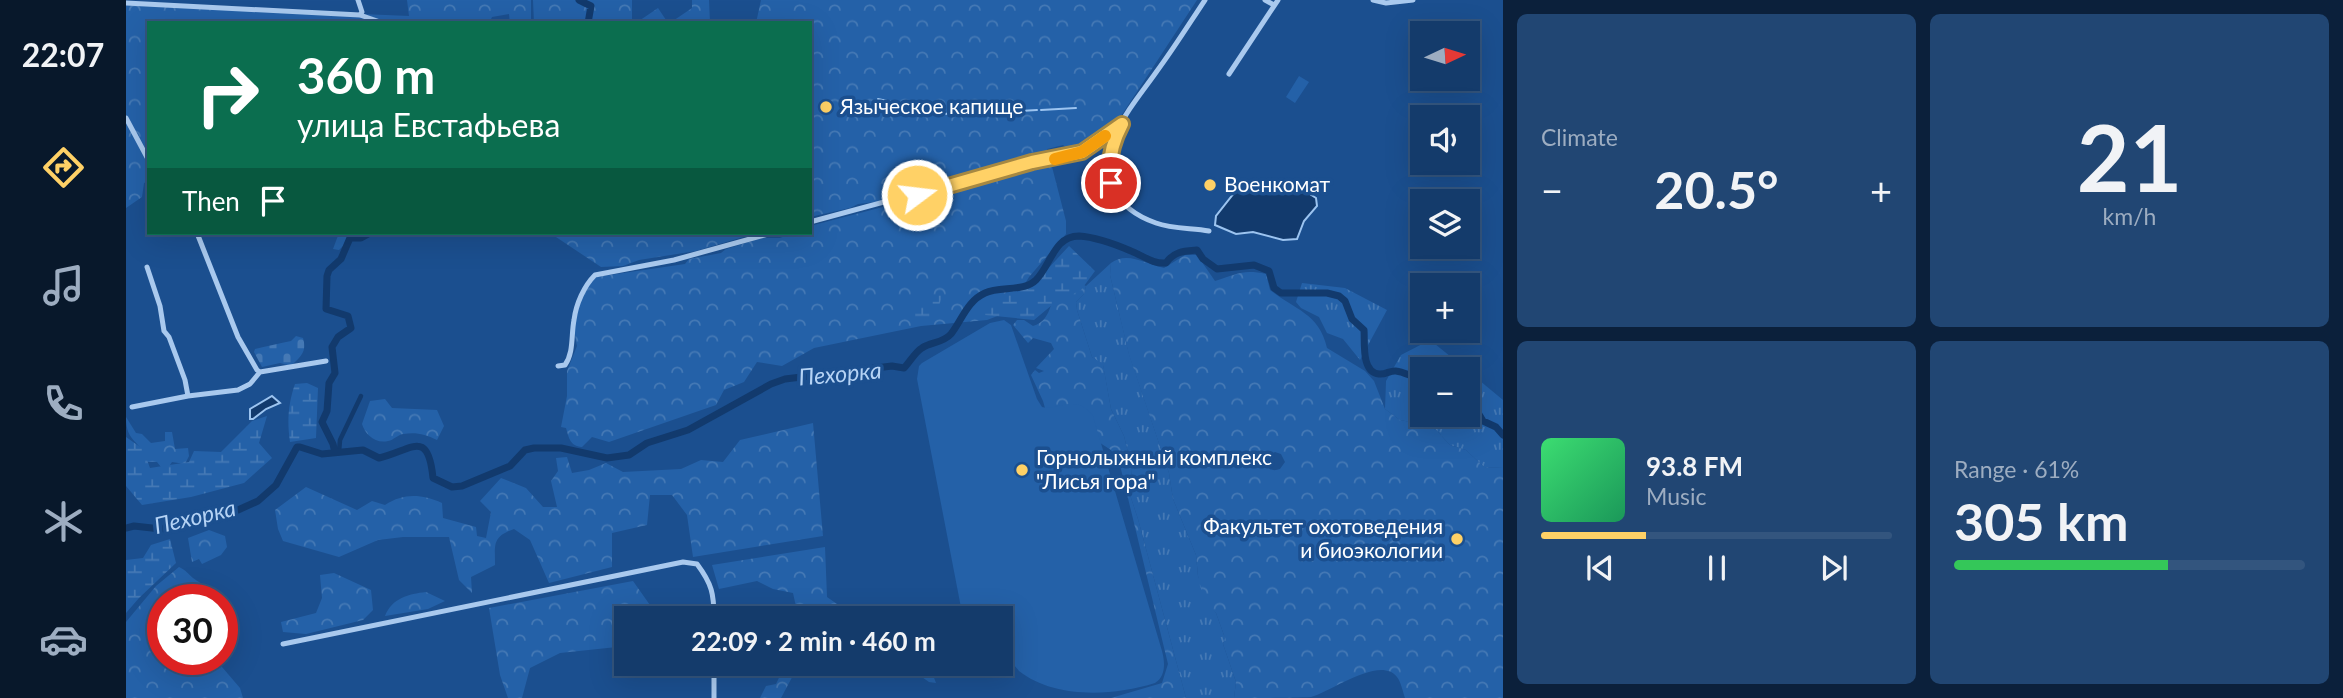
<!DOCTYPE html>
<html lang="en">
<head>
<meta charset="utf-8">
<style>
	body { margin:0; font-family:Lato,sans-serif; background:#214673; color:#f1f3f6; height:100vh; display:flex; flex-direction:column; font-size:26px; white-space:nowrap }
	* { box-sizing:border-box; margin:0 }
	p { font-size:23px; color:#9dadc1 }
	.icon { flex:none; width:38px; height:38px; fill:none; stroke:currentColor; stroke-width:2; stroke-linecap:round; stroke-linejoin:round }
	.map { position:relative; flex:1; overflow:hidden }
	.panel { display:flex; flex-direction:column; gap:14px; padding:14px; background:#0b203b; width:840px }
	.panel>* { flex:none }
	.hud { position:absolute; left:21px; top:21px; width:665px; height:214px; border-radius:0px; box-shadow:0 7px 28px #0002,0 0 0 2px #33557e; background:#0b6e4f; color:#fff; overflow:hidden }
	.needle { width:46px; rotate:86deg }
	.tools { position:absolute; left:1284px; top:21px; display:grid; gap:14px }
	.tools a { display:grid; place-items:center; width:70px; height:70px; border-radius:0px; background:#143b6b; box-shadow:0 7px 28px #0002,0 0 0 2px #33557e; font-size:35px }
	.speed { position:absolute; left:21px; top:584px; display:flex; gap:14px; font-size:35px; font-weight:700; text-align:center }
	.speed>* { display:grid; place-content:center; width:91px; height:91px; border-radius:50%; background:#143b6b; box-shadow:0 7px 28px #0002,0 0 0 2px #33557e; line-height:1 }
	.speed .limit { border:10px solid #d22; background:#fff; color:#111 }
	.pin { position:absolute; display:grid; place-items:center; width:60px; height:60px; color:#fff; margin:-30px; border:4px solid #fff; border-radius:50%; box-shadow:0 2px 7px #0007 }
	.me { position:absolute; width:77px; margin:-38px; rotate:75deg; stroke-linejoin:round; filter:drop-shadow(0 0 5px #0008) }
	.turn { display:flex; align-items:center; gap:24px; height:147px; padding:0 35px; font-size:32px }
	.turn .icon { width:91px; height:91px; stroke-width:2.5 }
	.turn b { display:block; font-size:49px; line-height:60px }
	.then { display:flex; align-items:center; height:66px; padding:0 35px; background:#0003; gap:14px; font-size:26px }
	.big { font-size:52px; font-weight:700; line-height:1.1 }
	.panel .tile { flex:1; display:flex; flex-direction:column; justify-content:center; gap:10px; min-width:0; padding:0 24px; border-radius:10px; background:#214673 }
	.panel .dial { align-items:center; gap:0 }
	.dial b { font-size:91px; line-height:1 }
	.song { display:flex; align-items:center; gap:21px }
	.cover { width:84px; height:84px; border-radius:10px; background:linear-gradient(135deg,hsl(140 70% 55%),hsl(150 70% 35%)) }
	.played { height:7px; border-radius:4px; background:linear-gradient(90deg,#ffd166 30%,#33557e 30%) }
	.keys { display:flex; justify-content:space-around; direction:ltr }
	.heat { display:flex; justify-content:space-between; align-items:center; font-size:38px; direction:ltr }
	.charge { height:10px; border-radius:5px; background:linear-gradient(90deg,#34c759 61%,#33557e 0) }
	.panel .tiles { flex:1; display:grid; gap:14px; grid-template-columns:repeat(2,1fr) }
	.trip { position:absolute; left:488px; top:606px; width:399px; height:70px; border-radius:0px; background:#143b6b; box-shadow:0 7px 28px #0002,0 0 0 2px #33557e; font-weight:700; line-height:70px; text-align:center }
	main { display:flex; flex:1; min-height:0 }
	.dock { display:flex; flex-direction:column; width:126px; justify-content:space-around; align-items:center; background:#08182b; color:#9dadc1 }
	.dock .icon { width:49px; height:49px }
	.dock .on { color:#ffd166 }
	.dock b { font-size:32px; color:#f1f3f6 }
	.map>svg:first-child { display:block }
	.grass { fill:url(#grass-tufts) }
	.forest { fill:url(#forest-crowns); fill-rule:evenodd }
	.wetland { fill:url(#wetland-marsh) }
	.cemetery { fill:url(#cemetery-stones) }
	.pitch { fill:#2461a8 }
	.water { fill:#123a6d; stroke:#9cc4f0; stroke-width:2 }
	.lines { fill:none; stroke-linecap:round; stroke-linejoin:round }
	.stream { stroke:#9cc4f0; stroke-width:2 }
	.canal { stroke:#123a6d; stroke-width:4.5 }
	.river { stroke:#123a6d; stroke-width:7 }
	.minor { stroke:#a9c9ee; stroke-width:5 }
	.route-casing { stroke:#a68842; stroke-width:18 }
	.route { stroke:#ffd166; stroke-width:12 }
	.slow { stroke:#f59e0b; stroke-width:12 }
	.poi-dot { fill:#ffd166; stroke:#1b4f8f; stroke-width:2.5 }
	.labels { text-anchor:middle; stroke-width:7; stroke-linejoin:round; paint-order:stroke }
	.poi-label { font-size:21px; fill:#fff; stroke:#1b4f8f; text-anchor:start }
	.water-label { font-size:23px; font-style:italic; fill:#b5d3f5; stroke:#1b4f8f }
</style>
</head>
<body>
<main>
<nav class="dock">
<b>22:07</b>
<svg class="icon on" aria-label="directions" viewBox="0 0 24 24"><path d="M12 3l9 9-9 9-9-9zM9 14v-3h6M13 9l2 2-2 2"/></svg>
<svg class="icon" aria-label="music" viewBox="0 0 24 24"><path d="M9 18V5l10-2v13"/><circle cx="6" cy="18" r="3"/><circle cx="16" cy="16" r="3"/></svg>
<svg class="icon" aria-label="phone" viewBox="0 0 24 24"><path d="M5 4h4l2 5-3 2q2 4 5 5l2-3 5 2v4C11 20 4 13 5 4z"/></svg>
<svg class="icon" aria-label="climate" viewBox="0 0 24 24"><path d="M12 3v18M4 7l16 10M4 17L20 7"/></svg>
<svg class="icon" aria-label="car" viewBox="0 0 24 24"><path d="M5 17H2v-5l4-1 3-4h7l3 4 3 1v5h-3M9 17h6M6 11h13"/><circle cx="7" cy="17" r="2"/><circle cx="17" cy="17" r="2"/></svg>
</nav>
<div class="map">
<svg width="1377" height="698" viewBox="0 0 1377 698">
	<defs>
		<pattern id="grass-tufts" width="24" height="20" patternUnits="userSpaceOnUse" patternTransform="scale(1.75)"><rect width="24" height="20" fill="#2461a8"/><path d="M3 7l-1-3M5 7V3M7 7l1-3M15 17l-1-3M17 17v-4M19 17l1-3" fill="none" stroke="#4579b5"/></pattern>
		<pattern id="forest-crowns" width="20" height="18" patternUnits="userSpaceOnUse" patternTransform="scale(1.75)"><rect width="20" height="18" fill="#2461a8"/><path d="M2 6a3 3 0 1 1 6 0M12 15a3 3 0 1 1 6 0" fill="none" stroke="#4579b5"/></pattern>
		<pattern id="wetland-marsh" width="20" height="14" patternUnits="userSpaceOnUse" patternTransform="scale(1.75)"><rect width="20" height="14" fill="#2461a8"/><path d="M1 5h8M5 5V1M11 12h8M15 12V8" fill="none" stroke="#4579b5"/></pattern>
		<pattern id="cemetery-stones" width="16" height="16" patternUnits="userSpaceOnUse" patternTransform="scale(1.75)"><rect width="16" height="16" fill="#2461a8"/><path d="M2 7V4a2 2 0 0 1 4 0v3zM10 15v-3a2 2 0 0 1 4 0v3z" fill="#4579b5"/></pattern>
	</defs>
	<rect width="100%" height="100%" fill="#1b4f8f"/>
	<path class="grass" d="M 985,263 L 984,275 L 1003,354 L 1043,473 L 1047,499 L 1070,555 L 1072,576 L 1083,604 L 1090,613 L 1099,638 L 1097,644 L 1110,682 L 1108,698 L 1060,698 L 1012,519 L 1004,495 L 1006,469 L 998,436 L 985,409 L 977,365 L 966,357 L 951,310 L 950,302 L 958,294 L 960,286 Z
		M 1176,283 L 1219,288 L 1261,310 L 1234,360 L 1217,339 L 1201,333 L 1193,317 L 1175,308 L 1170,302 Z
		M 1304,340 L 1340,369 L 1297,369 L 1297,415 L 1342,415 L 1342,371 L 1377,400 L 1377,468 L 1358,467 L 1340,450 L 1324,445 L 1310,430 L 1300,425 L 1274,420 L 1259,409 L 1260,381 L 1275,355 Z"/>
	<path class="forest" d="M 281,0 L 405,0 L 405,23 L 384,23 L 383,14 L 366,17 L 363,23 L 23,23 L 23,181 L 18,183 L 16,197 L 0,208 L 0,4 L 283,16 Z
		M 407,0 L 506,0 L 506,23 L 408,23 Z
		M 566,0 L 583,0 L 584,23 L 544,23 L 566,8 Z
		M 635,0 L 1071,0 L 997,113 L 986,127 L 957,147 L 944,150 L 937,145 L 921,149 L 923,156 L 844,174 L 842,178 L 773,193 L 757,201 L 732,204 L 724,208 L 684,217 L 684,23 L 630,23 Z
		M 532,8 L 542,23 L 510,23 Z
		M 925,163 L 940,221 L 940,234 L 903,277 L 882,312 L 861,320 L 795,326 L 688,348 L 656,366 L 631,362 L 618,382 L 598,390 L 590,405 L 483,442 L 466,437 L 456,447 C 444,446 443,438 440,428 L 435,427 L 441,396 L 441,371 L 451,346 C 445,323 452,293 470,277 L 559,264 L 563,259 L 595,253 L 600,249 L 636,238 L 654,238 L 667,233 L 684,233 L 684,226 Z
		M 424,233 L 631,233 L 570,251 L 513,260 L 497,266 L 475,267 Z
		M 1059,255 L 1071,255 L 1089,281 C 1111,274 1117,269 1140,274 L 1144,290 C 1169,310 1193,313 1201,348 L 1239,371 L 1248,381 L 1259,409 L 1274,420 L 1300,425 L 1310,430 L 1324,445 L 1340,450 L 1358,467 L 1377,468 L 1377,698 L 1279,698 C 1277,692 1275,682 1271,677 C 1254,655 1205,692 1185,697 C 1167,698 1129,698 1108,698 L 1110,682 L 1097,644 L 1099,638 L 1090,613 L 1078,601 L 1072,576 L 1070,555 L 1047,499 L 1043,473 L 1003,355 L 984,275 L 985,263 C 1001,251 1020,264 1038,268 ZM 1149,452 L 1155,454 L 1159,462 L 1154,469 C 1144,473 1137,466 1141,456 Z
		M 930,275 L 945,278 L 960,286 L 958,294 L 950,302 L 951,310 L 966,357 L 977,364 L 985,409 L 998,436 L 1006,469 L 1004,495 L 1012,519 L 1060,698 L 985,698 L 1036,683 L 1042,664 L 994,465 L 985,450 L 954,430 L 927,436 L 917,401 L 905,375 L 909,370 L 913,373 L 918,371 L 910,368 L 928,349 L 925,343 L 907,338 L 902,343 L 887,325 L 891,320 L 898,320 L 907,326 C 927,321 927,293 930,275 Z
		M 259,399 L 266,408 L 311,410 L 318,426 L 311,440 C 299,434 290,432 277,434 C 271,435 268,440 262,441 C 249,444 239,434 236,424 L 244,401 Z
		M 0,417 L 10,433 L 16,434 L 25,443 L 39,441 L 39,432 L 46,432 L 49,449 L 62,448 L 63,456 L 59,464 L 46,462 L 39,472 L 31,462 L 21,462 C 15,439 0,444 0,417 Z
		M 687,423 L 697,536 L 567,557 L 561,515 L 546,495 L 524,495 L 521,525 L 486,533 L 486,567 L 423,583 L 404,540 L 388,529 C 366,537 369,544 369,565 L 345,577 L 346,593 L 333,580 L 323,537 L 277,537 L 252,540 L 213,557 L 157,541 L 152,529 L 149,510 L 180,487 L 231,510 L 246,501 L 259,505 C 278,493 295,494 316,503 L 317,518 L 350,527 L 351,536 L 360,538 L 365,512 L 354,501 L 375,478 L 400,488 L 417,507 L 431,507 L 425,481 L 432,471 L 430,458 L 441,457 L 446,473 L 463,470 L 480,463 L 497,472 L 555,469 L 575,460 L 597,462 L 614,440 Z
		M 83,530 L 99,536 L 101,547 L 95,555 L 76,564 L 73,559 L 66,562 L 62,538 Z
		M 699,547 L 701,597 L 731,618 L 667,618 L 671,611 L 667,593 L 647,589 L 631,581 L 593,589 L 586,565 Z
		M 53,567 C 60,570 62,574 67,578 C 77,585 83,586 84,600 L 37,600 L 37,660 L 90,660 L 114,688 L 117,698 L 0,698 L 0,622 L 30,586 Z
		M 208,573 L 245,590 L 247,610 L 237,620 L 180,634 L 157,632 L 155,622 L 190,613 L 196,598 L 194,575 Z
		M 507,581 L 531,615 L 530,618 L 500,618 L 500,646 L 434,653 L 404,668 L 396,698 L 382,698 L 374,675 L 363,608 Z
		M 300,592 L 319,601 L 302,609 L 259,616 C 266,598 283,594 300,592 Z
		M 660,663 L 698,663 L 699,675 L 690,676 L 671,668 L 655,698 L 634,698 L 640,686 L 650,684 Z
		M 776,663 L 798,663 L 805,670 L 810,683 L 803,682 Z"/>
	<path class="wetland" d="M 213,233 L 230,233 L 213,250 L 207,249 Z
		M 943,246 L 969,271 L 955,290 L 926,305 L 908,320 L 859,315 L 848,318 L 865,297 L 905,287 Z
		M 817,294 L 808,320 L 787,325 L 782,318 L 789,302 Z
		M 181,383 L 192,388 L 190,438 L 164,442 C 161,422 162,404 169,384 Z
		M 141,416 L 133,443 L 146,458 L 118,483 L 65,497 L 16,505 L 0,486 L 0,437 L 17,449 L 24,468 L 63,462 L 68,451 L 95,452 L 126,421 Z
		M 44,539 L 50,563 L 13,598 L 0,613 L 0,560 L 17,558 L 25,545 Z"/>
	<path class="cemetery" d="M 170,336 L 177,338 C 181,352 175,356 165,366 L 154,363 L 136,367 L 128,352 L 129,349 C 142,346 154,343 165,341 Z"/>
	<path class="pitch" d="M 1173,76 L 1183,82 L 1169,103 L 1160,97 Z
		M 878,320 L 885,325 L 911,399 L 916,407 L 921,408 C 940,406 953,397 967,416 L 1036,651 C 1039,662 1040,676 1029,683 C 984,697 927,698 893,671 C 875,648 875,648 875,618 L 837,618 L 791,379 L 793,366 L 796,363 L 864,323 Z"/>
	<path class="water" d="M 1152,181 L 1168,184 L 1190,198 L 1191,206 L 1178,221 L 1171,239 L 1157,240 L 1127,232 L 1110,234 L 1089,225 L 1090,216 L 1116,183 L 1136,191 Z
		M 146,396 L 154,403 L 140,409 L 127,419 L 124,419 L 124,409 Z"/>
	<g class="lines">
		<path class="stream" d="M 752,99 L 826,115 L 911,110
			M 915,110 L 950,108"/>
		<path class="canal" d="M 213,452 L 214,440 L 235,396"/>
		<path class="river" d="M 453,0 L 465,6 L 462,23
			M 1342,396 L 1357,421 L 1370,427 L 1377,435
			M 209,453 L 207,444 L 196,422 L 201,411 L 203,383 L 209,373 L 206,347 L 212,337 L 225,328 L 222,316 L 200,309 L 201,276 L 203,270 L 215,259 L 224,238 L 235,238 L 244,233
			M 0,528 L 8,526 L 35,529 L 44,528 L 57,519 L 87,519 L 100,511 L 112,510 L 132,501 L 150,485 L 171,447 L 174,447 L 196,454 L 237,450 L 253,458 C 286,450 302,428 307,478 L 326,487 L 336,486 L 384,466 L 399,450 L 408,448 L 435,448 L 481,458 L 503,455 L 521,443 L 562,430 L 645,384 L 659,379 L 766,366 L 778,368 C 784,362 789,352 796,348 C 805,342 817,343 825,334 C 836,320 841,301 859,293 C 874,286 898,292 910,280 C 925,265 928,236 953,236 C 969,237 991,245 1005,251 C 1018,256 1026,264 1040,263 C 1048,251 1059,251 1071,250 L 1077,259 L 1091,269 L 1128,265 L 1143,271 L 1148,288 L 1155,293 L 1201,293 L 1213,296 L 1219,301 L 1226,319 L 1238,330 C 1239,343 1235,372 1253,374 C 1259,375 1265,370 1270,371 C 1279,372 1287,378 1297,379"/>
		<path class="minor" d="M 232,0 L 236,12 L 234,15
			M 1079,0 C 1063,24 1048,48 1031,71 C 1017,91 999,112 990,134 C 973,175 987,208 1030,223 C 1046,229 1065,228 1083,231
			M 1139,0 L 1148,5
			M 1247,0 L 1260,3 L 1287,0
			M 0,3 L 234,15 L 257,23
			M 1103,74 L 1152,0
			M 0,118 L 23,161
			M 684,222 L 906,162 L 956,152 L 996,124
			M 71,233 L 112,337 L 131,370 L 134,372 L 200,361
			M 21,267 L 34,306 L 38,331 L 43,337 L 59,380 L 62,396
			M 432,366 L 439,365 C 448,352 445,335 448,320 C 450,304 458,286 469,275 L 548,260 L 646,233
			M 6,407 L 62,396 L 112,390 L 124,384 L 134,372
			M 157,644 L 557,562 L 571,564 C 586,584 588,594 588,618
			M 588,663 L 588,698"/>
	</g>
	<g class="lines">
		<defs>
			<path id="route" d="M 791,195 L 906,162 L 956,152 L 996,124 C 986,143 981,162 985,183"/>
		</defs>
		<use href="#route" class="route-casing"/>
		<use href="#route" class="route"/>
		<path class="slow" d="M 929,159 L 956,152 L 979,136"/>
	</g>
	<g class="poi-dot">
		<circle cx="700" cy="107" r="7"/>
		<circle cx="1084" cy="185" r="7"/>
		<circle cx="896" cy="470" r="7"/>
		<circle cx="1331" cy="539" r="7"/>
	</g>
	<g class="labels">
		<g class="poi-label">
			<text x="714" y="114">Языческое капище</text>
			<text x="1098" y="192">Военкомат</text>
			<text x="910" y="465">Горнолыжный комплекс<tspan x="910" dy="24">"Лисья гора"</tspan></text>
			<text x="1317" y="534" text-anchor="end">Факультет охотоведения<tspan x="1317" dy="24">и биоэкологии</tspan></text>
		</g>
		<g class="water-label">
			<text transform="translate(714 374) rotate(-5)" y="8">Пехорка</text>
			<text transform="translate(69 517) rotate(-13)" y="8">Пехорка</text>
		</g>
	</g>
</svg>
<div class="tools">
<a><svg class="needle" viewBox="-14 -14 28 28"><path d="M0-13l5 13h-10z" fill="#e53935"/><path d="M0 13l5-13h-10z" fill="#9dadc1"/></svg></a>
<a><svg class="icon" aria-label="sound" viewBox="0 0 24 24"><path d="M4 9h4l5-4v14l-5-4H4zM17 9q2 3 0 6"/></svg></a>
<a><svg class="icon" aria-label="layers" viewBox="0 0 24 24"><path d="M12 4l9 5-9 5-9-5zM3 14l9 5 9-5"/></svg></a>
<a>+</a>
<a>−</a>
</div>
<div class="speed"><div class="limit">30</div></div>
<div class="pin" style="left:985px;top:183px;background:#d93025"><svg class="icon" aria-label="arrive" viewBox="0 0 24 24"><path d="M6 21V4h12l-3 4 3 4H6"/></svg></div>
<svg class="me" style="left:791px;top:195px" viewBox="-20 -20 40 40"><circle r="17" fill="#ffd166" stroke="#fff" stroke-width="3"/><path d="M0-11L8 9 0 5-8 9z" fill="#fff"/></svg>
<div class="trip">22:09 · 2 min · 460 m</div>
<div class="hud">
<div class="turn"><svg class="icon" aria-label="right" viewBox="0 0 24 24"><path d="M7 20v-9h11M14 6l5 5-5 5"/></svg><div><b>360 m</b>улица Евстафьева</div></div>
<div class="then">Then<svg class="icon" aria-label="arrive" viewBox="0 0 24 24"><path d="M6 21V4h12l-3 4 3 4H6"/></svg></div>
</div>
</div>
<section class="panel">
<div class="tiles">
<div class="tile"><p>Climate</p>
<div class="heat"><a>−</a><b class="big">20.5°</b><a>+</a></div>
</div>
<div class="tile dial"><b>21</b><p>km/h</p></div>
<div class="tile">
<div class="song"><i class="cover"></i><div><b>93.8 FM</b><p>Music</p></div></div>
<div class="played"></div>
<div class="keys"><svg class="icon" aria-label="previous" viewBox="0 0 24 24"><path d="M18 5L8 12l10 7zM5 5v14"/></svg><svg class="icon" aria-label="pause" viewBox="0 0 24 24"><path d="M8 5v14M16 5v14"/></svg><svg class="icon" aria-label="next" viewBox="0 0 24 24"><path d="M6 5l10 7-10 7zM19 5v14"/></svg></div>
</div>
<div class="tile"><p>Range · 61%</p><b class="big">305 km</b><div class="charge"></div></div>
</div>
</section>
</main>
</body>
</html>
